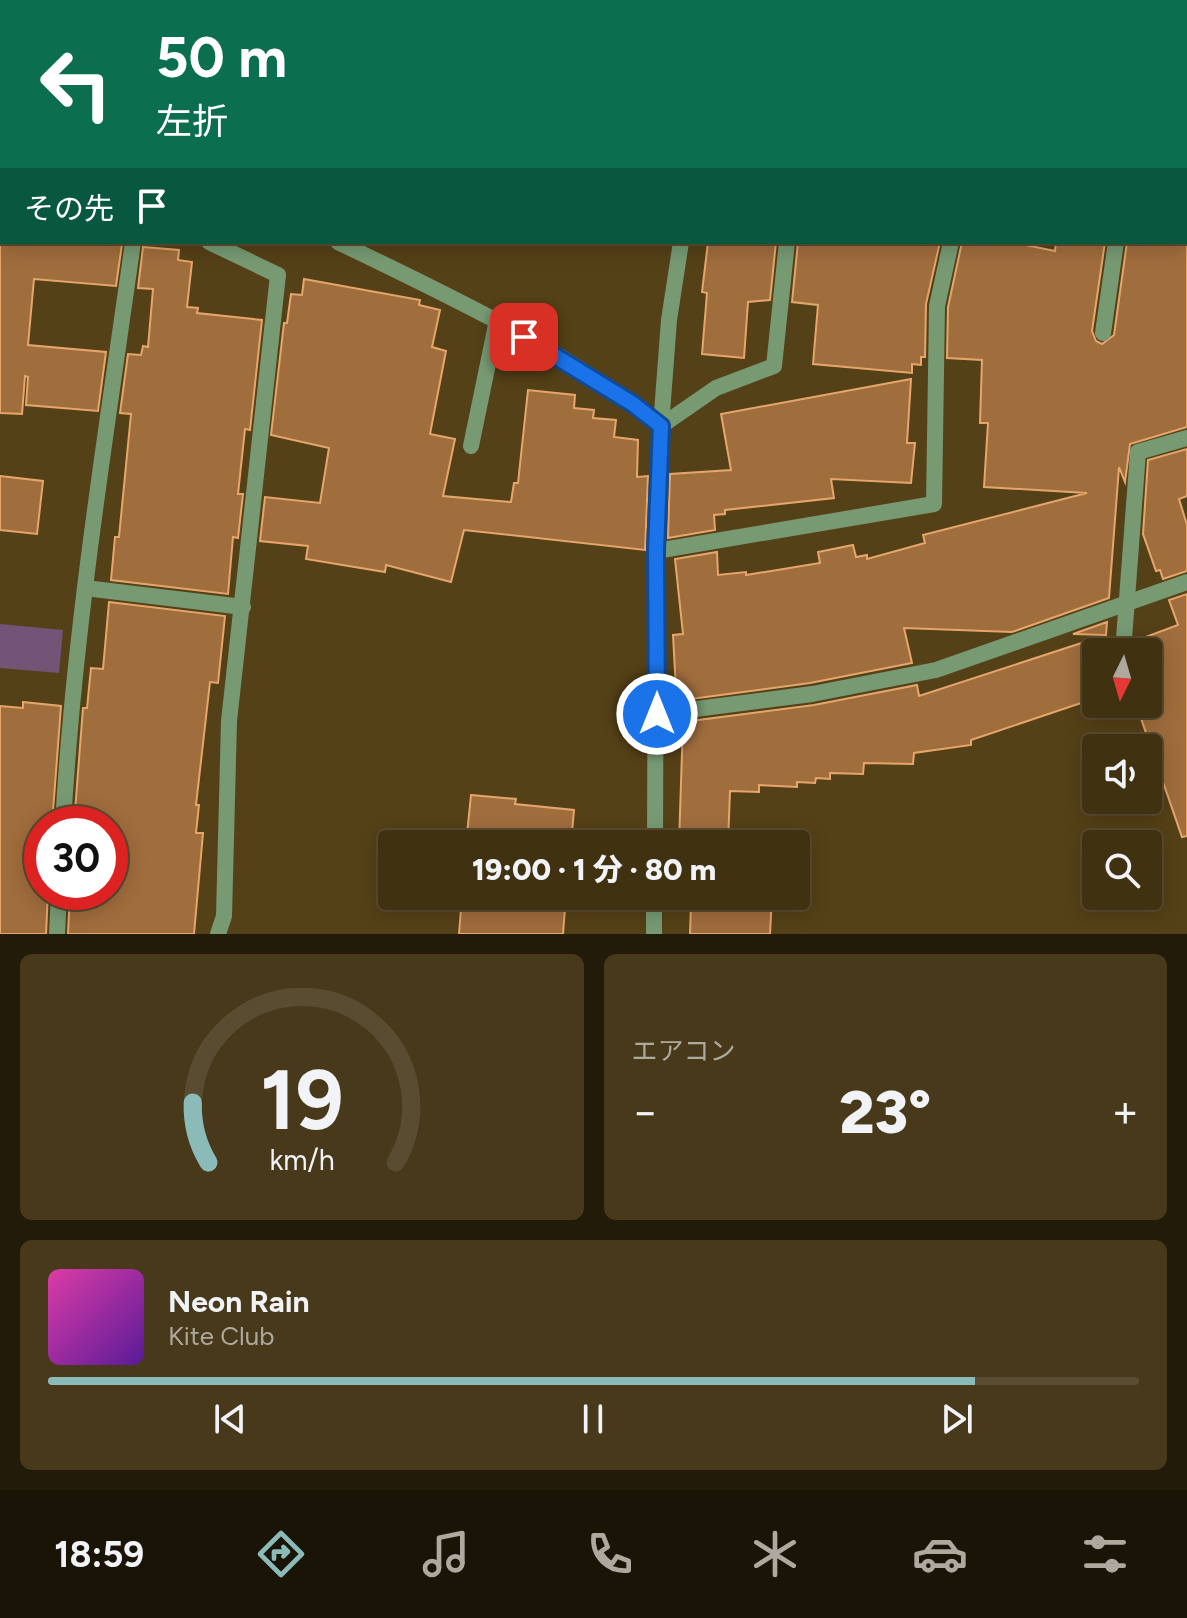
<!DOCTYPE html>
<html lang="ja">
<head>
<meta charset="utf-8">
<style>
	body { margin:0; font-family:Figtree,"Noto Sans JP",sans-serif; background:#47391a; color:#f1f3f6; height:100vh; display:flex; flex-direction:column; font-size:30px; white-space:nowrap }
	* { box-sizing:border-box; margin:0 }
	p { font-size:26px; color:#aea99f }
	.icon { flex:none; width:44px; height:44px; fill:none; stroke:currentColor; stroke-width:2; stroke-linecap:round; stroke-linejoin:round }
	.map { position:relative; height:934px; overflow:hidden }
	.panel { display:flex; flex-direction:column; gap:20px; padding:20px; background:#231b09; flex:1 }
	.panel>* { flex:none }
	.guide { position:absolute; left:0px; top:0px; width:1188px; height:244px; box-shadow:0 4px 20px #0003,0 0 0 2px #594c31; background:#0b6e4f; color:#fff; overflow:hidden }
	.needle { width:52px; rotate:185deg }
	.buttons { position:absolute; left:1082px; top:638px; display:grid; gap:16px }
	.buttons a { display:grid; place-items:center; width:80px; height:80px; border-radius:8px; background:#403111; box-shadow:0 4px 20px #0003,0 0 0 2px #594c31; font-size:40px }
	.speed { position:absolute; left:24px; top:806px; display:flex; gap:16px; font-size:40px; font-weight:700; text-align:center }
	.speed>* { display:grid; place-content:center; width:104px; height:104px; border-radius:50%; background:#403111; box-shadow:0 4px 20px #0003,0 0 0 2px #594c31; line-height:1 }
	.speed .limit { border:12px solid #d22; background:#fff; color:#111 }
	.pin { position:absolute; display:grid; place-items:center; width:68px; height:68px; color:#fff; margin:-34px; border-radius:16px; box-shadow:0 4px 12px #0006 }
	.me { position:absolute; width:88px; margin:-44px; rotate:0deg; stroke-linejoin:round; filter:drop-shadow(0 0 6px #0008) }
	.turn { display:flex; align-items:center; gap:28px; height:168px; padding:0 24px; font-size:36px }
	.turn .icon { width:104px; height:104px; stroke-width:2.5 }
	.turn b { display:block; font-size:56px; line-height:68px }
	.then { display:flex; align-items:center; height:76px; padding:0 24px; background:#0003; gap:16px; font-size:30px }
	.big { font-size:60px; font-weight:800; line-height:1.1 }
	.panel .tile { flex:1; display:flex; flex-direction:column; justify-content:center; gap:12px; min-width:0; padding:0 28px; border-radius:12px; background:#47391a }
	.panel .dial { align-items:center; gap:0 }
	.dial svg { height:208px; overflow:visible; fill:none; stroke:#594c31; stroke-width:7; stroke-linecap:round; text-anchor:middle }
	.dial text { fill:#f1f3f6; stroke:none }
	.song { display:flex; align-items:center; gap:24px }
	.cover { width:96px; height:96px; border-radius:12px; background:linear-gradient(135deg,hsl(320 70% 55%),hsl(270 70% 35%)) }
	.played { height:8px; border-radius:4px; background:linear-gradient(90deg,#8bbbb9 85%,#594c31 85%) }
	.keys { display:flex; justify-content:space-around; direction:ltr }
	.heat { display:flex; justify-content:space-between; align-items:center; font-size:44px; direction:ltr }
	.panel .tiles { flex:1; display:grid; gap:20px; grid-template-columns:1fr 1fr }
	.tile:last-child { grid-column:span 2 }
	.trip { position:absolute; left:378px; top:830px; width:432px; height:80px; border-radius:8px; background:#403111; box-shadow:0 4px 20px #0003,0 0 0 2px #594c31; font-weight:800; line-height:80px; text-align:center }
	.tabs { display:flex; height:128px; justify-content:space-around; align-items:center; background:#1a1407; color:#aea99f }
	.tabs .icon { width:56px; height:56px }
	.tabs .selected { color:#8bbbb9 }
	.tabs b { font-size:36px; color:#f1f3f6 }
	.map>svg:first-child { display:block }
	.green { fill:#725477 }
	.building { fill:#a06d3d; stroke:#e6a66b; stroke-width:2 }
	.lines { fill:none; stroke-linecap:round; stroke-linejoin:round }
	.path { stroke:#8b7955; stroke-width:5; stroke-dasharray:6 4; stroke-linecap:butt }
	.lane { stroke:#779a73; stroke-width:16 }
	.street { stroke:#779a73; stroke-width:16 }
	.secondary { stroke:#91c98c; stroke-width:16 }
	.route-casing { stroke:#114b97; stroke-width:20 }
	.route { stroke:#1a73e8; stroke-width:14 }
</style>
</head>
<body>
<div class="map">
<svg width="1187" height="934" viewBox="0 0 1187 934">
	<rect width="100%" height="100%" fill="#554117"/>
	<path class="green" d="M 101,0 L 562,0 L 563,2 L 101,2 Z
		M 0,624 L 63,630 L 59,673 L 0,668 Z"/>
	<path class="building" d="M 0,242 L 122,244 L 116,286 L 34,279 L 28,345 L 106,352 L 98,411 L 26,405 L 28,377 L 25,376 L 22,414 L 0,413 Z
		M 708,242 L 776,242 L 770,300 L 748,302 L 744,358 L 702,354 L 707,293 L 702,292 Z
		M 798,242 L 940,242 L 926,304 L 925,357 L 921,357 L 921,365 L 912,364 L 912,373 L 813,364 L 818,305 L 792,302 Z
		M 962,242 L 1011,242 L 1055,251 L 1056,242 L 1105,242 L 1092,331 L 1096,341 L 1102,344 L 1114,335 L 1127,242 L 1187,242 L 1187,427 L 1130,444 L 1125,482 L 1119,467 L 1109,598 L 1012,632 L 904,628 L 912,663 L 810,683 L 683,700 L 684,689 L 676,690 L 673,635 L 683,634 L 675,559 L 717,552 L 718,575 L 746,572 L 746,575 L 820,563 L 818,552 L 853,545 L 856,557 L 867,555 L 867,559 L 925,543 L 923,535 L 1087,493 L 984,487 L 988,423 L 980,423 L 982,360 L 947,358 L 948,307 Z
		M 143,247 L 179,250 L 178,260 L 192,262 L 187,307 L 198,308 L 197,313 L 262,320 L 250,430 L 245,429 L 238,494 L 243,494 L 238,538 L 233,537 L 228,594 L 111,580 L 115,537 L 119,537 L 131,414 L 120,413 L 128,354 L 141,355 L 143,346 L 148,347 L 153,289 L 138,288 Z
		M 304,279 L 420,300 L 419,305 L 440,310 L 432,347 L 446,351 L 430,434 L 455,439 L 443,496 L 511,502 L 514,483 L 518,483 L 528,390 L 575,395 L 574,408 L 594,410 L 593,418 L 616,420 L 614,437 L 638,440 L 637,477 L 648,476 L 645,550 L 464,530 L 451,582 L 386,565 L 385,572 L 306,559 L 308,546 L 260,541 L 265,497 L 320,503 L 329,448 L 271,435 L 284,323 L 287,323 L 291,294 L 302,295 Z
		M 911,379 L 907,443 L 915,443 L 911,483 L 831,479 L 834,498 L 725,510 L 725,514 L 714,515 L 715,530 L 668,538 L 670,474 L 731,470 L 721,414 Z
		M 1187,449 L 1187,496 L 1179,499 L 1187,525 L 1187,571 L 1163,579 L 1160,570 L 1156,571 L 1143,534 L 1148,460 Z
		M 0,476 L 43,481 L 37,534 L 0,530 Z
		M 1187,594 L 1187,836 L 1182,837 L 1136,704 L 1148,704 L 1148,652 L 1134,652 L 1135,641 L 1178,625 L 1169,600 Z
		M 109,602 L 225,616 L 218,683 L 210,682 L 196,805 L 199,805 L 196,833 L 203,833 L 194,934 L 68,934 L 70,892 L 110,892 L 110,824 L 74,824 L 83,708 L 87,708 L 91,668 L 103,669 Z
		M 1107,622 L 1106,635 L 1073,634 Z
		M 1106,635 L 1105,652 L 1096,652 L 1096,698 L 971,740 L 971,745 L 914,753 L 913,764 L 864,763 L 863,774 L 830,773 L 830,779 L 816,778 L 815,783 L 797,782 L 797,787 L 759,785 L 759,792 L 730,791 L 728,844 L 679,844 L 683,722 L 814,705 L 917,685 L 919,696 Z
		M 23,702 L 61,706 L 52,824 L 42,824 L 42,892 L 48,892 L 46,934 L 0,934 L 0,706 L 23,708 Z
		M 471,795 L 516,799 L 515,804 L 574,810 L 571,844 L 466,844 Z
		M 462,896 L 566,896 L 563,934 L 459,934 Z
		M 683,896 L 772,896 L 770,934 L 690,934 L 691,904 L 682,904 Z"/>
	<g class="lines">
		<path class="path" d="M 394,2 L 394,0
			M 533,2 L 533,0"/>
		<path class="lane" d="M 734,2 L 734,0
			M 661,426 L 669,320 L 681,242"/>
		<path class="street" d="M 83,0 L 84,2
			M 797,2 L 797,0
			M 911,2 L 914,0
			M 1186,104 L 1187,104
			M 209,242 L 278,275 L 229,721 L 224,916 L 218,934
			M 338,242 C 449,296 564,349 661,426 L 716,388 L 774,366 L 787,242
			M 1103,333 L 1116,242
			M 471,446 L 497,320
			M 656,551 L 934,504 L 937,306 L 951,242
			M 85,588 L 243,607
			M 1123,652 L 1138,452 L 1187,438
			M 657,714 L 812,694 L 936,670 L 1187,582
			M 63,824 C 74,629 106,435 133,242
			M 655,844 L 656,551 L 661,426
			M 57,934 L 59,892
			M 654,934 L 654,896"/>
		<path class="secondary" d="M 0,129 L 2,129"/>
	</g>
	<g class="lines">
		<defs>
			<path id="route" d="M 524,337 L 633,404 L 661,426 L 656,551 L 657,714"/>
		</defs>
		<use href="#route" class="route-casing"/>
		<use href="#route" class="route"/>
	</g>
</svg>
<div class="buttons">
<a><svg class="needle" viewBox="-14 -14 28 28"><path d="M0-13l5 13h-10z" fill="#e53935"/><path d="M0 13l5-13h-10z" fill="#aea99f"/></svg></a>
<a><svg class="icon" aria-label="sound" viewBox="0 0 24 24"><path d="M4 9h4l5-4v14l-5-4H4zM17 9q2 3 0 6"/></svg></a>
<a><svg class="icon" aria-label="search" viewBox="0 0 24 24"><circle cx="10" cy="10" r="6"/><path d="M15 15l6 6"/></svg></a>
</div>
<div class="speed"><div class="limit">30</div></div>
<div class="pin" style="left:524px;top:337px;background:#d93025"><svg class="icon" aria-label="arrive" viewBox="0 0 24 24"><path d="M6 21V4h12l-3 4 3 4H6"/></svg></div>
<svg class="me" style="left:657px;top:714px" viewBox="-20 -20 40 40"><circle r="17" fill="#1a73e8" stroke="#fff" stroke-width="3"/><path d="M0-11L8 9 0 5-8 9z" fill="#fff"/></svg>
<div class="trip">19:00 · 1 分 · 80 m</div>
<div class="guide">
<div class="turn"><svg class="icon" aria-label="left" viewBox="0 0 24 24"><path d="M17 20v-9H6M10 6l-5 5 5 5"/></svg><div><b>50 m</b>左折</div></div>
<div class="then">その先<svg class="icon" aria-label="arrive" viewBox="0 0 24 24"><path d="M6 21V4h12l-3 4 3 4H6"/></svg></div>
</div>
</div>
<section class="panel">
<div class="tiles">
<div class="tile dial"><svg viewBox="0 0 100 80">
<path d="M14 69A42 42 0 1 1 86 69"/>
<path d="M14 69A42 42 0 0 1 8 46" stroke="#8bbbb9"/>
<text x="50" y="56" font-size="32" font-weight="700">19</text>
<text x="50" y="72" font-size="11">km/h</text>
</svg></div>
<div class="tile"><p>エアコン</p>
<div class="heat"><a>−</a><b class="big">23°</b><a>+</a></div>
</div>
<div class="tile">
<div class="song"><i class="cover"></i><div><b>Neon Rain</b><p>Kite Club</p></div></div>
<div class="played"></div>
<div class="keys"><svg class="icon" aria-label="previous" viewBox="0 0 24 24"><path d="M18 5L8 12l10 7zM5 5v14"/></svg><svg class="icon" aria-label="pause" viewBox="0 0 24 24"><path d="M8 5v14M16 5v14"/></svg><svg class="icon" aria-label="next" viewBox="0 0 24 24"><path d="M6 5l10 7-10 7zM19 5v14"/></svg></div>
</div>
</div>
</section>
<nav class="tabs">
<b>18:59</b>
<svg class="icon selected" aria-label="directions" viewBox="0 0 24 24"><path d="M12 3l9 9-9 9-9-9zM9 14v-3h6M13 9l2 2-2 2"/></svg>
<svg class="icon" aria-label="music" viewBox="0 0 24 24"><path d="M9 18V5l10-2v13"/><circle cx="6" cy="18" r="3"/><circle cx="16" cy="16" r="3"/></svg>
<svg class="icon" aria-label="phone" viewBox="0 0 24 24"><path d="M5 4h4l2 5-3 2q2 4 5 5l2-3 5 2v4C11 20 4 13 5 4z"/></svg>
<svg class="icon" aria-label="climate" viewBox="0 0 24 24"><path d="M12 3v18M4 7l16 10M4 17L20 7"/></svg>
<svg class="icon" aria-label="car" viewBox="0 0 24 24"><path d="M5 17H2v-5l4-1 3-4h7l3 4 3 1v5h-3M9 17h6M6 11h13"/><circle cx="7" cy="17" r="2"/><circle cx="17" cy="17" r="2"/></svg>
<svg class="icon" aria-label="filters" viewBox="0 0 24 24"><path d="M4 7h16M4 17h16"/><circle cx="9" cy="7" r="2"/><circle cx="15" cy="17" r="2"/></svg>
</nav>
</body>
</html>
